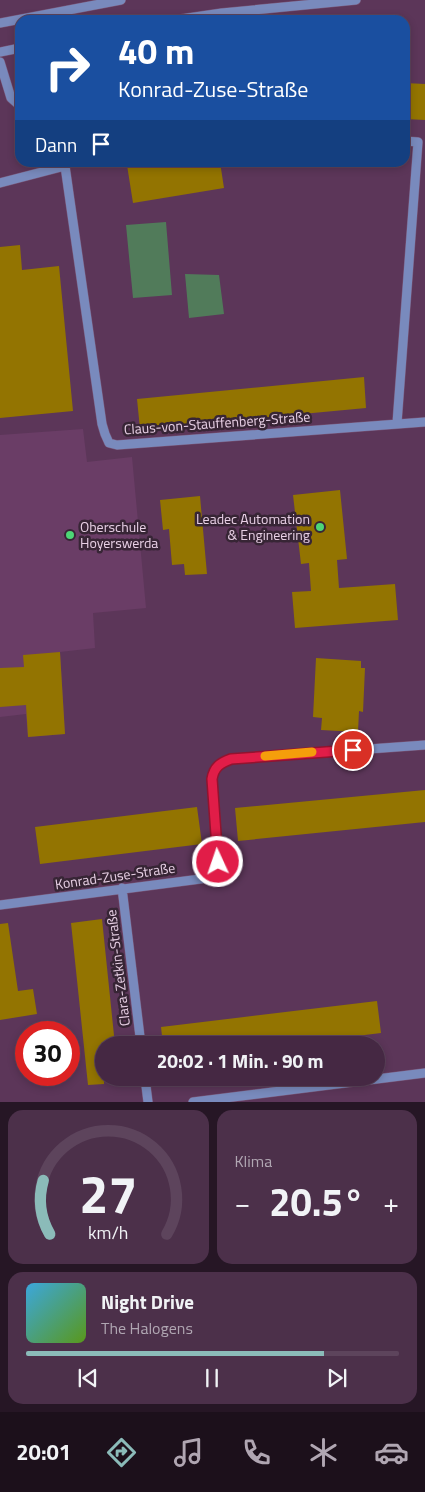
<!DOCTYPE html>
<html lang="de">
<head>
<meta charset="utf-8">
<style>
	body { margin:0; font-family:"Titillium Web",sans-serif; background:#4c304a; color:#f1f3f6; height:100vh; display:flex; flex-direction:column; font-size:19px; white-space:nowrap }
	* { box-sizing:border-box; margin:0 }
	p { font-size:16px; color:#b0a6b2 }
	.icon { flex:none; width:28px; height:28px; fill:none; stroke:currentColor; stroke-width:2; stroke-linecap:round; stroke-linejoin:round }
	.map { position:relative; height:1102px; overflow:hidden }
	.sheet { display:flex; flex-direction:column; gap:8px; padding:8px; background:#261625; flex:1 }
	.sheet>* { flex:none }
	.top-card { position:absolute; left:15px; top:15px; width:395px; height:152px; border-radius:15px; box-shadow:0 2px 8px #0003,0 0 0 1px #5d445c; background:#1a4fa0; color:#fff; overflow:hidden }
	.speed { position:absolute; left:15px; top:1021px; display:flex; gap:10px; font-size:25px; font-weight:700; text-align:center }
	.speed>* { display:grid; place-content:center; width:65px; height:65px; border-radius:50%; background:#452843; box-shadow:0 2px 8px #0003,0 0 0 1px #5d445c; line-height:1 }
	.speed .limit { border:8px solid #d22; background:#fff; color:#111 }
	.pin { position:absolute; display:grid; place-items:center; width:42px; height:42px; color:#fff; margin:-21px; border:2px solid #fff; border-radius:50%; box-shadow:0 1px 5px #0007 }
	.me { position:absolute; width:55px; margin:-28px; rotate:357deg; stroke-linejoin:round; filter:drop-shadow(0 0 4px #0008) }
	.turn { display:flex; align-items:center; gap:18px; height:105px; padding:0 20px; font-size:22px }
	.turn .icon { width:65px; height:65px; stroke-width:2.5 }
	.turn b { display:block; font-size:35px; line-height:42px }
	.then { display:flex; align-items:center; height:48px; padding:0 20px; background:#0003; gap:10px; font-size:19px }
	.big { font-size:38px; font-weight:700; line-height:1.1 }
	.sheet .widget { flex:1; display:flex; flex-direction:column; justify-content:center; gap:8px; min-width:0; padding:0 18px; border-radius:15px; background:#4c304a }
	.sheet .dial { align-items:center; gap:0 }
	.dial svg { height:130px; overflow:visible; fill:none; stroke:#5d445c; stroke-width:7; stroke-linecap:round; text-anchor:middle }
	.dial text { fill:#f1f3f6; stroke:none }
	.song { display:flex; align-items:center; gap:15px }
	.cover { width:60px; height:60px; border-radius:8px; background:linear-gradient(135deg,hsl(200 70% 55%),hsl(90 70% 35%)) }
	.played { height:5px; border-radius:2px; background:linear-gradient(90deg,#8bbbb9 80%,#5d445c 80%) }
	.keys { display:flex; justify-content:space-around; direction:ltr }
	.heat { display:flex; justify-content:space-between; align-items:center; font-size:28px; direction:ltr }
	.sheet .tiles { flex:1; display:grid; gap:8px; grid-template-columns:1fr 1fr }
	.widget:last-child { grid-column:span 2 }
	.trip { position:absolute; left:95px; top:1036px; width:290px; height:50px; border-radius:25px; background:#452843; box-shadow:0 2px 8px #0003,0 0 0 1px #5d445c; font-weight:700; line-height:50px; text-align:center }
	.dock { display:flex; height:80px; justify-content:space-around; align-items:center; background:#1c101b; color:#b0a6b2 }
	.dock .icon { width:35px; height:35px }
	.dock .selected { color:#8bbbb9 }
	.dock b { font-size:22px; color:#f1f3f6 }
	.map>svg:first-child { display:block }
	.built { fill:#6a3d66 }
	.green { fill:#517b5a }
	.building { fill:#937401 }
	.lines { fill:none; stroke-linecap:round; stroke-linejoin:round }
	.minor-casing { stroke:#785575; stroke-width:10 }
	.minor { stroke:#798abd; stroke-width:9 }
	.route-casing { stroke:#92132f; stroke-width:12 }
	.route { stroke:#e11d48; stroke-width:9 }
	.slow { stroke:#f59e0b; stroke-width:9 }
	.poi-dot { fill:#4dd676; stroke:#372535; stroke-width:2 }
	.labels { text-anchor:middle; stroke-width:5; stroke-linejoin:round; paint-order:stroke }
	.street-label { font-size:14px; fill:#e8d0e5; stroke:#372535 }
	.poi-label { font-size:14px; fill:#e8d0e5; stroke:#372535; text-anchor:end }
</style>
</head>
<body>
<div class="map">
<svg width="425" height="1102" viewBox="0 0 425 1102">
	<rect width="100%" height="100%" fill="#5c3659"/>
	<path class="built" d="M 83,429 L 87,462 L 132,457 L 146,608 L 93,613 L 95,648 L 60,652 L 65,734 L 28,737 L 26,714 L 0,717 L 0,435 Z"/>
	<path class="green" d="M 166,222 L 172,295 L 133,298 L 126,225 Z
		M 185,274 L 219,275 L 224,314 L 189,318 Z"/>
	<path class="building" d="M 405,83 L 425,84 L 425,120 L 405,119 Z
		M 140,162 L 220,162 L 224,188 L 133,203 L 127,165 Z
		M 20,245 L 22,270 L 59,266 L 73,411 L 0,418 L 0,247 Z
		M 364,377 L 366,408 L 140,429 L 137,399 Z
		M 340,490 L 347,559 L 337,560 L 339,588 L 395,584 L 398,620 L 295,628 L 292,592 L 311,591 L 309,563 L 301,564 L 293,495 Z
		M 200,496 L 207,574 L 185,575 L 184,564 L 172,565 L 169,529 L 163,530 L 160,500 Z
		M 60,652 L 65,734 L 28,737 L 26,705 L 0,707 L 0,668 L 24,667 L 23,655 Z
		M 316,658 L 361,661 L 361,668 L 365,668 L 363,712 L 359,711 L 358,732 L 321,730 L 322,718 L 313,717 Z
		M 425,790 L 425,822 L 238,841 L 235,808 Z
		M 197,807 L 202,844 L 40,864 L 35,827 Z
		M 102,919 L 115,1045 L 104,1045 L 104,1084 L 88,1085 L 71,923 Z
		M 8,923 L 18,991 L 33,989 L 37,1014 L 0,1020 L 0,924 Z
		M 377,1001 L 381,1033 L 284,1045 L 163,1045 L 161,1027 Z"/>
	<g class="lines">
		<defs>
			<path id="minor" d="M 174,20 L 222,13 L 356,0
				M 0,23 L 121,0
				M 0,52 L 20,48
				M 0,62 L 11,98 L 20,106
				M 0,183 L 65,166 L 102,424 L 105,434 L 109,443 L 117,445 L 425,422
				M 397,423 L 418,142 L 405,141
				M 122,888 L 141,1045
				M 0,905 L 208,878 L 214,871 L 218,862 L 212,779 C 214,767 220,763 231,759 L 425,745
				M 145,1078 L 148,1102
				M 193,1102 L 425,1073"/>
		</defs>
		<use href="#minor" class="minor-casing"/>
		<use href="#minor" class="minor"/>
	</g>
	<g class="lines">
		<defs>
			<path id="route" d="M 218,862 L 212,779 C 214,767 220,763 231,759 L 353,750"/>
		</defs>
		<use href="#route" class="route-casing"/>
		<use href="#route" class="route"/>
		<path class="slow" d="M 265,756 L 312,752"/>
	</g>
	<g class="poi-dot">
		<circle cx="320" cy="527" r="5"/>
		<circle cx="70" cy="535" r="5"/>
	</g>
	<g class="labels">
		<g class="street-label">
			<text transform="translate(217 423) rotate(-4)" y="5">Claus-von-Stauffenberg-Straße</text>
			<text transform="translate(115 876) rotate(-8)" y="5">Konrad-Zuse-Straße</text>
			<text transform="translate(118 968) rotate(-97)" y="5">Clara-Zetkin-Straße</text>
		</g>
		<g class="poi-label">
			<text x="310" y="524">Leadec Automation<tspan x="310" dy="16">&amp; Engineering</tspan></text>
			<text x="80" y="532" text-anchor="start">Oberschule<tspan x="80" dy="16">Hoyerswerda</tspan></text>
		</g>
	</g>
</svg>
<div class="speed"><div class="limit">30</div></div>
<div class="pin" style="left:353px;top:750px;background:#d93025"><svg class="icon" aria-label="arrive" viewBox="0 0 24 24"><path d="M6 21V4h12l-3 4 3 4H6"/></svg></div>
<svg class="me" style="left:218px;top:862px" viewBox="-20 -20 40 40"><circle r="17" fill="#e11d48" stroke="#fff" stroke-width="3"/><path d="M0-11L8 9 0 5-8 9z" fill="#fff"/></svg>
<div class="trip">20:02 · 1 Min. · 90 m</div>
<div class="top-card">
<div class="turn"><svg class="icon" aria-label="right" viewBox="0 0 24 24"><path d="M7 20v-9h11M14 6l5 5-5 5"/></svg><div><b>40 m</b>Konrad-Zuse-Straße</div></div>
<div class="then">Dann<svg class="icon" aria-label="arrive" viewBox="0 0 24 24"><path d="M6 21V4h12l-3 4 3 4H6"/></svg></div>
</div>
</div>
<section class="sheet">
<div class="tiles">
<div class="widget dial"><svg viewBox="0 0 100 80">
<path d="M14 69A42 42 0 1 1 86 69"/>
<path d="M14 69A42 42 0 0 1 10 36" stroke="#8bbbb9"/>
<text x="50" y="56" font-size="32" font-weight="700">27</text>
<text x="50" y="72" font-size="11">km/h</text>
</svg></div>
<div class="widget"><p>Klima</p>
<div class="heat"><a>−</a><b class="big">20.5°</b><a>+</a></div>
</div>
<div class="widget">
<div class="song"><i class="cover"></i><div><b>Night Drive</b><p>The Halogens</p></div></div>
<div class="played"></div>
<div class="keys"><svg class="icon" aria-label="previous" viewBox="0 0 24 24"><path d="M18 5L8 12l10 7zM5 5v14"/></svg><svg class="icon" aria-label="pause" viewBox="0 0 24 24"><path d="M8 5v14M16 5v14"/></svg><svg class="icon" aria-label="next" viewBox="0 0 24 24"><path d="M6 5l10 7-10 7zM19 5v14"/></svg></div>
</div>
</div>
</section>
<nav class="dock">
<b>20:01</b>
<svg class="icon selected" aria-label="directions" viewBox="0 0 24 24"><path d="M12 3l9 9-9 9-9-9zM9 14v-3h6M13 9l2 2-2 2"/></svg>
<svg class="icon" aria-label="music" viewBox="0 0 24 24"><path d="M9 18V5l10-2v13"/><circle cx="6" cy="18" r="3"/><circle cx="16" cy="16" r="3"/></svg>
<svg class="icon" aria-label="phone" viewBox="0 0 24 24"><path d="M5 4h4l2 5-3 2q2 4 5 5l2-3 5 2v4C11 20 4 13 5 4z"/></svg>
<svg class="icon" aria-label="climate" viewBox="0 0 24 24"><path d="M12 3v18M4 7l16 10M4 17L20 7"/></svg>
<svg class="icon" aria-label="car" viewBox="0 0 24 24"><path d="M5 17H2v-5l4-1 3-4h7l3 4 3 1v5h-3M9 17h6M6 11h13"/><circle cx="7" cy="17" r="2"/><circle cx="17" cy="17" r="2"/></svg>
</nav>
</body>
</html>
